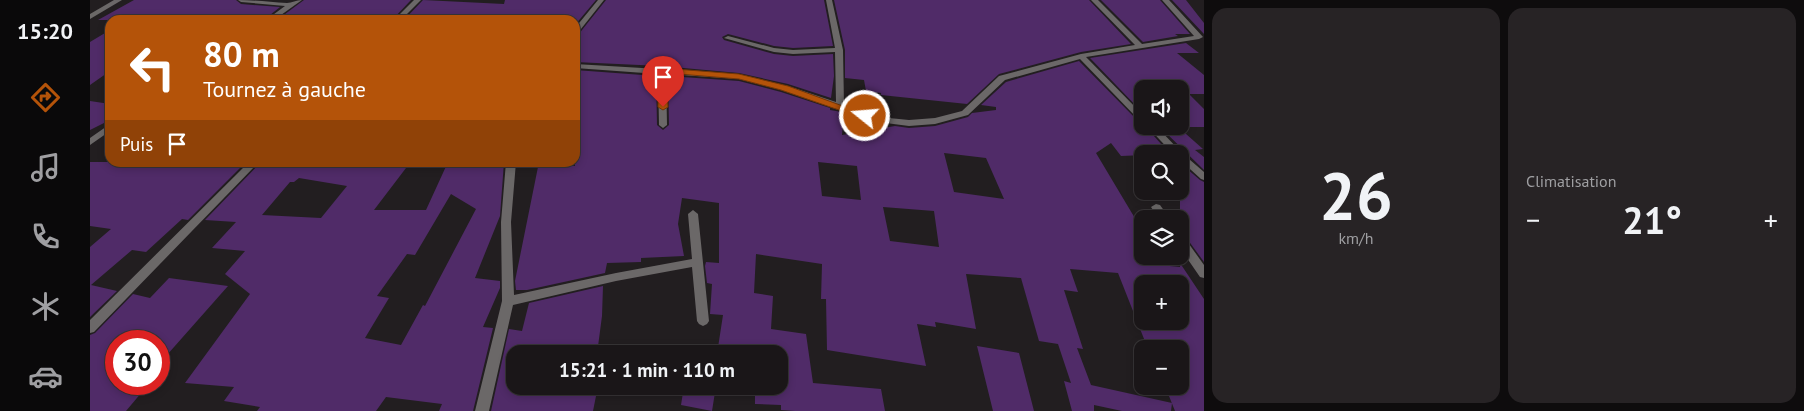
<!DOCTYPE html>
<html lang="fr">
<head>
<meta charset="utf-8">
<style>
	body { margin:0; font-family:"PT Sans",sans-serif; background:#272325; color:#f1f3f6; height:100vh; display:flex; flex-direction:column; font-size:19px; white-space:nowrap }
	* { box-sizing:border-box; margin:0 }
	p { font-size:16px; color:#9f9fa2 }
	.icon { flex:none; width:28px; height:28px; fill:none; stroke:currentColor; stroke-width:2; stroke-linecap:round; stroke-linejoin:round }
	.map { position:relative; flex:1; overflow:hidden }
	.drawer { display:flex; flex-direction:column; gap:8px; padding:8px; background:#0e0c0d; width:600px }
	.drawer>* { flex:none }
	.guide { position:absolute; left:15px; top:15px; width:475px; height:152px; border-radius:15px; box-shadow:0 2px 8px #0003,0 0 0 1px #383537; background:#b45309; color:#fff; overflow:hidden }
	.tools { position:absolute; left:1044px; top:80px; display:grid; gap:10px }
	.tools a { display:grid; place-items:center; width:55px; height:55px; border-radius:10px; background:#1a1618; box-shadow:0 2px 8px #0003,0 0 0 1px #383537; font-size:25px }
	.speed { position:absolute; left:15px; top:330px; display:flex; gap:10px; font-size:25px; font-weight:700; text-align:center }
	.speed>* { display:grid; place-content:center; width:65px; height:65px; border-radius:50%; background:#1a1618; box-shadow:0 2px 8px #0003,0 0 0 1px #383537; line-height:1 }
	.speed .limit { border:8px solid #d22; background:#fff; color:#111 }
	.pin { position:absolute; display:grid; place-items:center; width:42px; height:42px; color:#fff; margin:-51px -21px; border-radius:50% 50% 50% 0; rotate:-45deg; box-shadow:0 0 5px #0007 }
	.pin .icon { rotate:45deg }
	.me { position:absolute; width:55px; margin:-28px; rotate:287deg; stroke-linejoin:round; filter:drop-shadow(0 0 4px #0008) }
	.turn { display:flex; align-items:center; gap:18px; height:105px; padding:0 15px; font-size:22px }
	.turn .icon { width:65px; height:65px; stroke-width:2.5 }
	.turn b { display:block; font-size:35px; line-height:42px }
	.then { display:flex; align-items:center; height:48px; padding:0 15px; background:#0003; gap:10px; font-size:19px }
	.big { font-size:38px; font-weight:700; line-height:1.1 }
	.drawer .tile { flex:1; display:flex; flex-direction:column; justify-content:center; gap:8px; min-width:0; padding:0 18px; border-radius:15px; background:#272325 }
	.drawer .dial { align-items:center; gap:0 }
	.dial b { font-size:65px; line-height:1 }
	.heat { display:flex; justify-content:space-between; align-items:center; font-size:28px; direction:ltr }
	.drawer .tiles { flex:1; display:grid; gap:8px; grid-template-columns:repeat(2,1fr) }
	.trip { position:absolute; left:416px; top:345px; width:282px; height:50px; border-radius:15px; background:#1a1618; box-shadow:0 2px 8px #0003,0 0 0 1px #383537; font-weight:700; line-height:50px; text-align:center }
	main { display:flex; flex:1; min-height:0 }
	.menu { display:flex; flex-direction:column; width:90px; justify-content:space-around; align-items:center; background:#0a090a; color:#9f9fa2 }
	.menu .icon { width:35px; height:35px }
	.menu .active { color:#b45309 }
	.menu b { font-size:22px; color:#f1f3f6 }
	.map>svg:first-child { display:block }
	.building { fill:#502b68; fill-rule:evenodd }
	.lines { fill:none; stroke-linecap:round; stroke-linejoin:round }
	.street { fill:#6b6868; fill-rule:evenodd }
	.route { fill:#b45309; stroke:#753606 }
</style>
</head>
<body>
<main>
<nav class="menu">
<b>15:20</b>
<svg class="icon active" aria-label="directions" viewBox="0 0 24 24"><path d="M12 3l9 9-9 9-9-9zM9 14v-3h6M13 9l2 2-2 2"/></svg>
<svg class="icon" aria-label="music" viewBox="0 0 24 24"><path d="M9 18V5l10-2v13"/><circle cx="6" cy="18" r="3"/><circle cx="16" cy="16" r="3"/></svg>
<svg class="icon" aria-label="phone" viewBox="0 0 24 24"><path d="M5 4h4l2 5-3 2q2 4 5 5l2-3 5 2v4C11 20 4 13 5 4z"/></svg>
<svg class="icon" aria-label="climate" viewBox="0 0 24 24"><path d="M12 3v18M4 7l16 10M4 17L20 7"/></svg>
<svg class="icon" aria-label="car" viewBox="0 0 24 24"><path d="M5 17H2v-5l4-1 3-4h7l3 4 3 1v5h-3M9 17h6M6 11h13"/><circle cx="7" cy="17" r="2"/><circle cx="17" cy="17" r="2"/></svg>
</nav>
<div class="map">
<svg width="1114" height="411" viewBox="0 0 1114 411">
	<rect width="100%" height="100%" fill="#221e20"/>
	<path class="building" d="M 44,0 L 146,0 L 151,4 L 190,7 L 175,19 L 166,18 L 163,20 L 8,20 Z
		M 214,0 L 321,0 L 302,20 L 187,20 Z
		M 333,0 L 414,4 L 415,0 L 506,0 L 485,25 L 485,20 L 314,20 Z
		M 516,0 L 734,0 L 743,46 L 703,48 L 684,46 L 638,34 L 632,37 L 634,40 L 684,54 L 703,56 L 743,54 L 744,76 L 741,98 L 698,84 L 649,73 L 571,66 L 485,62 L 485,37 L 488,35 Z
		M 744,0 L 999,0 L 1041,44 L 991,52 L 909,74 L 877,104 L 791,95 L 791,93 L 776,91 L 774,80 L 755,78 L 755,50 Z
		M 1011,0 L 1070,0 L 1100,34 L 1085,34 L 1088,36 L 1053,42 Z
		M 1082,0 L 1096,0 L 1114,23 L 1114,34 Z
		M 20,30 L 20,71 L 0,85 L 0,42 Z
		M 1096,43 L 1109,53 L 1087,53 L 1114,75 L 1114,94 L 1099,94 L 1114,109 L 1114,127 L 1090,127 L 1090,89 L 1052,89 L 1052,112 L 1000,58 Z
		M 989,61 L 1048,121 L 1052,123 L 1052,126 L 1055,126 L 1080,154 L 1031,156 L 1021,143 L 1006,153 L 1052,230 L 1052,256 L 1055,256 L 1059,264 L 1090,267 L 1090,263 L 1114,299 L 1114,411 L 1085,411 L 1075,386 L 1090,386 L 1090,349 L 1058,349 L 1028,273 L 980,269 L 988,292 L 974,290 L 993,349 L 987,348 L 1001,385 L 1082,403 L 1081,411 L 1032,411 L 1004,405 L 1004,411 L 982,411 L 974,381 L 981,383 L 968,344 L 949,341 L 931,278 L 876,274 L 886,329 L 845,322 L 846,327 L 827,324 L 836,366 L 737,350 L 736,299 L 731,299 L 732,264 L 666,254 L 664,293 L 683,296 L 681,329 L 716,334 L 723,383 L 791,389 L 795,411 L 705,411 L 691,410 L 691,405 L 665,404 L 665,386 L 690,386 L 690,354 L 627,354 L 633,315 L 620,314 L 622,284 L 617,283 L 615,266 L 616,262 L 629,263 L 629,203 L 592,198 L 588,224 L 594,256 L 551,258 L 551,262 L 517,263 L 515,273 L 437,290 L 426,290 L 425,281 L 449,162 L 485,166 L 485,70 L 566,76 L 567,125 L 573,130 L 579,125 L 578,76 L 649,81 L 691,92 L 740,108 L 740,110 L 752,112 L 754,112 L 752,135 L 805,126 L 819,128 L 845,126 L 878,117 L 882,113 L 906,110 L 906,107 L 891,105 L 916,82 ZM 854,153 L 896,158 L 914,199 L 864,192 ZM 728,162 L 767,166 L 771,200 L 732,196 ZM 793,207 L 844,211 L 849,247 L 800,241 ZM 1052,284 L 1090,284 L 1090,321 L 1052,321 Z
		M 0,101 L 20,104 L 20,120 L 0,130 Z
		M 1069,126 L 1087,126 L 1113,149 L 1105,150 L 1114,157 L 1114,170 Z
		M 0,162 L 156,162 L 98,220 L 92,219 L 56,252 L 42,250 L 1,285 L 27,291 L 0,317 L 0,247 L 21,229 L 0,226 Z
		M 171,162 L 276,165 L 277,163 L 316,168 L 284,210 L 336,210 L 358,162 L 414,162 L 410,216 L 385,278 L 410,281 L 410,288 L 393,327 L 403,328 L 383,411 L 349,411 L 352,404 L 296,397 L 286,411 L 167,411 L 170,407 L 134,401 L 144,387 L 95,383 L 160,294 L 135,274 L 155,251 L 122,248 L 146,222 L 115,220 ZM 209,178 L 257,186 L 231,218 L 172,215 L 200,182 L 204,182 ZM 361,194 L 386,209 L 335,306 L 333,305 L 311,345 L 275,338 L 299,298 L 287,296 L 317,254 L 325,255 Z
		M 1090,163 L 1110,180 L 1114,182 L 1114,262 L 1090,229 Z
		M 79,278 L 138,286 L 69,364 L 69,341 L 26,341 L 26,384 L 51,384 L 44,391 L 52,392 L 36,411 L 0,411 L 0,335 L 5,333 L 43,294 L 60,298 Z
		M 513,286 L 512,316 L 507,354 L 425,354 L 425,386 L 508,386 L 503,411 L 401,411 L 419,329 L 432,331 L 439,303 Z
		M 887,346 L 929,353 L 944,411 L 903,411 Z
		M 594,386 L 626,386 L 622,411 L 591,405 Z"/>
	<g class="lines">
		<path class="street" d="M 24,0 L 32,0 L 0,19 L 0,14 Z
			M 148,0 C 164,0 180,2 197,3 C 202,3 206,0 212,0 L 184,20 L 176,20 L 195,6 L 151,2 Z
			M 324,0 L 331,0 L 311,20 L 304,20 Z
			M 508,0 L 514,0 L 487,34 L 485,35 L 485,28 Z
			M 736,0 L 742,0 L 753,50 L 754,105 L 789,117 L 819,120 L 845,118 L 872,111 L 909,76 L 991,54 L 1045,45 L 1001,0 L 1008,0 L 1052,44 L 1104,36 L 1072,0 L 1079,0 L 1113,37 L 1109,39 L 996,57 L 1052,114 L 1052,121 L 1049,120 L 990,59 L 915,80 L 878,115 L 845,124 L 819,126 L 788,122 L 752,110 L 747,110 L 746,108 L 692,90 L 649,79 L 576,74 L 577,125 L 573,128 L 569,125 L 568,74 L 485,68 L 485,64 L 569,69 L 572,68 L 576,70 L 649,75 L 698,86 L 746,102 L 745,52 L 703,54 L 684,52 L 634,38 L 638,36 L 684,48 L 703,50 L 745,48 Z
			M 20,124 L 20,131 L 0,145 L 0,138 Z
			M 1057,126 L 1066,126 L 1092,153 L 1114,172 L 1114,180 L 1111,179 L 1090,160 L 1090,154 L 1083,154 Z
			M 159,162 L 169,162 L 4,332 L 0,333 L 0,320 Z
			M 416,162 L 426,162 L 421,222 L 424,295 L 526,273 L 602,259 L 598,214 L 603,210 L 608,214 L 619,321 L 617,324 L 613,326 L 609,324 L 607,321 L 602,267 L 526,281 L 423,305 L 399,411 L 385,411 L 412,301 L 411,222 Z
			M 1066,204 L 1070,205 L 1080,219 L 1069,219 L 1061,207 Z
			M 1090,236 L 1094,237 L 1114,265 L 1114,278 L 1110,277 L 1090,248 Z"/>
	</g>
	<path class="route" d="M 572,68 L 649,74 L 698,86 L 780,116 L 775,118 L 772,118 L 691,90 L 649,79 L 577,73 L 578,107 L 573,110 L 568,107 L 568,70 Z"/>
</svg>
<div class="tools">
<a><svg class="icon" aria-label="sound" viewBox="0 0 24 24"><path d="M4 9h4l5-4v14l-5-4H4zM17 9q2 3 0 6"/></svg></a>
<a><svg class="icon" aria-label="search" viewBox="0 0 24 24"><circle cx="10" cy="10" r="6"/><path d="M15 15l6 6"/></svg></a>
<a><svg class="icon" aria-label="layers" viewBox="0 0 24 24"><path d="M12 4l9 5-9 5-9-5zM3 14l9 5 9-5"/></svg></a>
<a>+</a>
<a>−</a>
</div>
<div class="speed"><div class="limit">30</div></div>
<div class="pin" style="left:573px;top:107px;background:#d93025"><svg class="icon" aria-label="arrive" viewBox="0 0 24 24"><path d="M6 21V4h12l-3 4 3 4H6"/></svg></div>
<svg class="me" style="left:775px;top:116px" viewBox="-20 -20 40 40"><circle r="17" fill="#b45309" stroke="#fff" stroke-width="3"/><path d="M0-11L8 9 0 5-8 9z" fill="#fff"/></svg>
<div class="trip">15:21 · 1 min · 110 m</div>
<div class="guide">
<div class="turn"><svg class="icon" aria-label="left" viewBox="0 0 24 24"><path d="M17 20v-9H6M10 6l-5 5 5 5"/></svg><div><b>80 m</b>Tournez à gauche</div></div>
<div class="then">Puis<svg class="icon" aria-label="arrive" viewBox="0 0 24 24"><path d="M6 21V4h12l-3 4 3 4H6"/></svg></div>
</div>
</div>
<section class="drawer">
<div class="tiles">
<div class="tile dial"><b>26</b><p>km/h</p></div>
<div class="tile"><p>Climatisation</p>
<div class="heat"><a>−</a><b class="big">21°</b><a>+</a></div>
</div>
</div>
</section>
</main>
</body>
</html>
